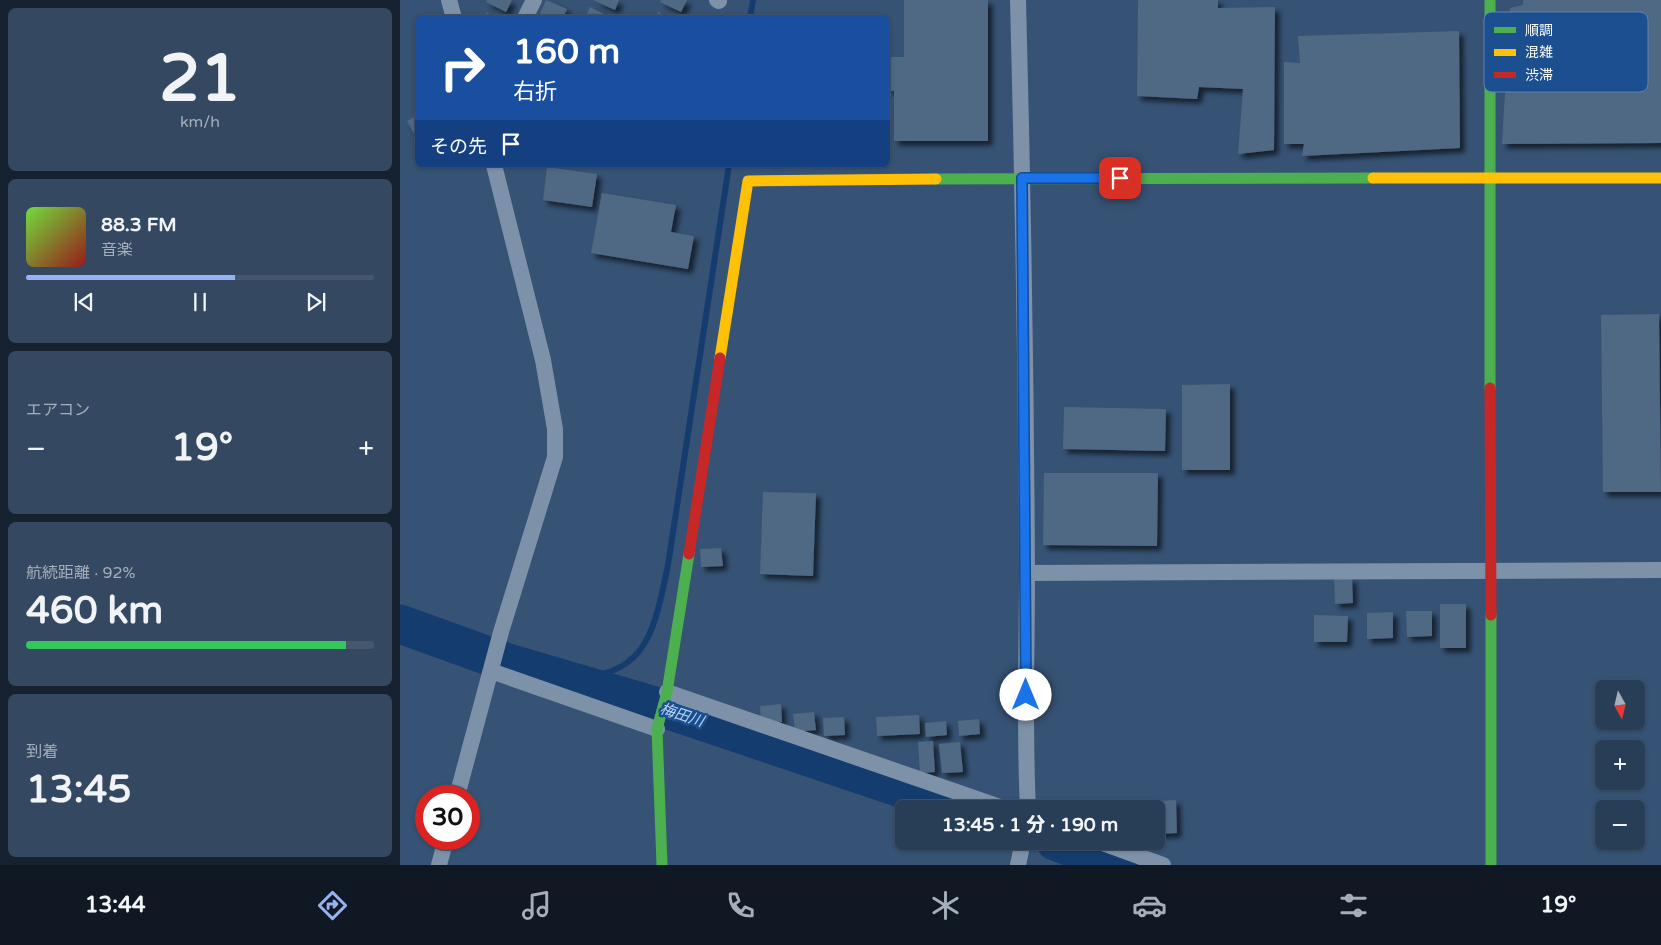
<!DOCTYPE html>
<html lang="ja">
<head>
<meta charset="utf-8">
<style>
	body { margin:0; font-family:"Varela Round","Noto Sans JP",sans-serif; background:#344961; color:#f1f3f6; height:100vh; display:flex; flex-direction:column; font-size:19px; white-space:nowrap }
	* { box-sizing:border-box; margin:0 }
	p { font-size:16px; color:#a5aeba }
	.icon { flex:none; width:28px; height:28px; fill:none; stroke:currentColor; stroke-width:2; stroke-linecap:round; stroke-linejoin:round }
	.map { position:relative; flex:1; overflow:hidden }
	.panel { display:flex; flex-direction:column; gap:8px; padding:8px; background:#162230; width:400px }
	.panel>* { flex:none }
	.hud { position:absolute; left:15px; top:15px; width:475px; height:152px; border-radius:8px; box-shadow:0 1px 4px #0004,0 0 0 1px #44576d; background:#1a4fa0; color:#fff; overflow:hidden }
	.needle { width:32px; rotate:172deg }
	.buttons { position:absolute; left:1195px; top:680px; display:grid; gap:10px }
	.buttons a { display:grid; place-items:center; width:50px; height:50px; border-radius:8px; background:#283e57; box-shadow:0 1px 4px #0004,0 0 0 1px #44576d; font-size:25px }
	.speed { position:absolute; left:15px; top:785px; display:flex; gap:10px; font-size:25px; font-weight:700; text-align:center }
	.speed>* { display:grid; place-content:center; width:65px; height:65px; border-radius:50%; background:#283e57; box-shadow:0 1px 4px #0004,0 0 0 1px #44576d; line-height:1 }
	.speed .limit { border:8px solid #d22; background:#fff; color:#111 }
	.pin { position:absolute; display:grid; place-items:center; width:42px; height:42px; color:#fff; margin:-21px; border-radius:10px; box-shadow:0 2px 8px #0006 }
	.me { position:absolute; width:55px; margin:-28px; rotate:0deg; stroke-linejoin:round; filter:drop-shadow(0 0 4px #0008) }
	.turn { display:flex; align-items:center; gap:18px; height:105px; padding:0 15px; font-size:22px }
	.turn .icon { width:65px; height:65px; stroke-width:2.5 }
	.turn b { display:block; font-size:35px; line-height:42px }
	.then { display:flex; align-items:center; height:48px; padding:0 15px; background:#0003; gap:10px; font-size:19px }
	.big { font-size:38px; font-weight:800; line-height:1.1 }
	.panel .tile { flex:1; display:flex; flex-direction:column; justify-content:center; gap:8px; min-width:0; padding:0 18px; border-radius:8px; background:#344961 }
	.panel .dial { align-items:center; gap:0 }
	.dial b { font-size:65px; line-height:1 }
	.song { display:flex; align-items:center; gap:15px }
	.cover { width:60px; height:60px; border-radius:8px; background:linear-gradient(135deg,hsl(100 70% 55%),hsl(0 70% 35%)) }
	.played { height:5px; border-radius:2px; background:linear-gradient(90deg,#95b2f1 60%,#44576d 60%) }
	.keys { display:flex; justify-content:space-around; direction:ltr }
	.heat { display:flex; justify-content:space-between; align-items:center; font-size:28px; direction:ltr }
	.charge { height:8px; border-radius:4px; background:linear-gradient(90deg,#34c759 92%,#44576d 0) }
	.trip { position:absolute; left:495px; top:800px; width:270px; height:50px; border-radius:8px; background:#283e57; box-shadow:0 1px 4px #0004,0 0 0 1px #44576d; font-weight:800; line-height:50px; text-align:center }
	.menu { display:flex; height:80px; justify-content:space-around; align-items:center; background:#101923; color:#a5aeba }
	.menu .icon { width:35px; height:35px }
	.menu .on { color:#95b2f1 }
	.menu b { font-size:22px; color:#f1f3f6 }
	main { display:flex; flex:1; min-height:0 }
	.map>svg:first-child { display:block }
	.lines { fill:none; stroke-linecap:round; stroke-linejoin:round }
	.stream { stroke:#153c6e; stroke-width:6 }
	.river { stroke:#153c6e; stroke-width:39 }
	.building { fill:#506783; filter:url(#shadow) }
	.street { stroke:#7d92a8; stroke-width:16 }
	.fast { stroke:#4caf50; stroke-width:11 }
	.slow { stroke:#ffc107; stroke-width:11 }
	.jam { stroke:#c62828; stroke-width:11 }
	.route-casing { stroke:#114b97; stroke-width:12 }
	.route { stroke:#1a73e8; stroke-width:9 }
	.labels { text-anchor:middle; stroke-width:5; stroke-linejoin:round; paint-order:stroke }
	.water-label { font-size:15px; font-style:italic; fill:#b5d3f5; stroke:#1b4f8f }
	.key { fill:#1b4f8f; stroke:#5f84b1; stroke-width:1 }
	.key-label { font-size:14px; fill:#fff }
</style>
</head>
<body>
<main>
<section class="panel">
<div class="tile dial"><b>21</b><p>km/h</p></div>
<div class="tile">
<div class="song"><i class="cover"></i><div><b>88.3 FM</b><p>音楽</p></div></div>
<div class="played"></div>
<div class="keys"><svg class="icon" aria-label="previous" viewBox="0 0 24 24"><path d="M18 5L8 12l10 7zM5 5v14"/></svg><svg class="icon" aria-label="pause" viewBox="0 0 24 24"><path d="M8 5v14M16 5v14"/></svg><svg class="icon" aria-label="next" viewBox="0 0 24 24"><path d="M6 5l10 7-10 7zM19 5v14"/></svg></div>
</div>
<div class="tile"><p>エアコン</p>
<div class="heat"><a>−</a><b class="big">19°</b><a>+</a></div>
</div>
<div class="tile"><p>航続距離 · 92%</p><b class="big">460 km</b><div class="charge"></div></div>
<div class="tile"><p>到着</p><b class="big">13:45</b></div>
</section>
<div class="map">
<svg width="1261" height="865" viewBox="0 0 1261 865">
	<defs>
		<filter id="shadow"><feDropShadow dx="4.5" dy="4.5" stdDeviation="2.5" flood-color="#0009"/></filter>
	</defs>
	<rect width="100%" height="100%" fill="#365274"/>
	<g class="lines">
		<path class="stream" d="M 350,18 L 353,0
			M 160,678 C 246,680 253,637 268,565 L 329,165"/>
		<path class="river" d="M 0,624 L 108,663 L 275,712 L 563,809
			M 655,841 L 718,865"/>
	</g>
	<path class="building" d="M 87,0 L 112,0 L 106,12 L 86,2 Z
		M 146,0 L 167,9 L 163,18 L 148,18 L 140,14 Z
		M 193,0 L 219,0 L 215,10 Z
		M 261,0 L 287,0 L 281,12 L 260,2 Z
		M 504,0 L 588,0 L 588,141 L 494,141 L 494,91 L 488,91 L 488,57 L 504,57 Z
		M 738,0 L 818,0 L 818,8 L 875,7 L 874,150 L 838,154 L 843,89 L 799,87 L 797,99 L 737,96 Z
		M 1123,0 L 1261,0 L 1261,143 L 1102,144 L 1110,8 L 1123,5 Z
		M 190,7 L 212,18 L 185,18 Z
		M 86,12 L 97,18 L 84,18 Z
		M 258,12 L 270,18 L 255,18 Z
		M 1059,31 L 1060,148 L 902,156 L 904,144 L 884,144 L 884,62 L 900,63 L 898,36 Z
		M 18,115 L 18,141 L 7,121 Z
		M 147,167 L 197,174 L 192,207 L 143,200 Z
		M 202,193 L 276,205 L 271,232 L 294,236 L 288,269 L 191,253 Z
		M 1259,314 L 1261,492 L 1203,492 L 1201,315 Z
		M 830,384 L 830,470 L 782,470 L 782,385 Z
		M 664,407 L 766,409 L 765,451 L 663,449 Z
		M 644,473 L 758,473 L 757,546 L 643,545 Z
		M 363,492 L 416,493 L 413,576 L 360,574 Z
		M 321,548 L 323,566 L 301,567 L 300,549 Z
		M 934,578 L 952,578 L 953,603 L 935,604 Z
		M 1040,604 L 1066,604 L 1066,648 L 1040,648 Z
		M 1006,611 L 1032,611 L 1032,636 L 1007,637 Z
		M 993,612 L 993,638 L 967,639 L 967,613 Z
		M 914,615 L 948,616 L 947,642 L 914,642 Z
		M 381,704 L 382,722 L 361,724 L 360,706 Z
		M 414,712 L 416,730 L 395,732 L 393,714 Z
		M 519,715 L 520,734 L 477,736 L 476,717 Z
		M 444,717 L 445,735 L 424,736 L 423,718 Z
		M 579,719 L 580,734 L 559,736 L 558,721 Z
		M 546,721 L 547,735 L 526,737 L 525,723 Z
		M 533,741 L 535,772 L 520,773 L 518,742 Z
		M 560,742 L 563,772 L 542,773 L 539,744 Z
		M 776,800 L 777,833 L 756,834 L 755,801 Z"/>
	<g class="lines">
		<path class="street" d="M 49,0 L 54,18
			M 317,0 L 319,1
			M 618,0 C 623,191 626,382 627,573 C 627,652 624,730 628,809
			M 125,18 L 134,0
			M 627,573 L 1261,570
			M 91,671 L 257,729
			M 267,692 L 606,809
			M 57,796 L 101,632 L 155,457 L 155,429 L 143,360 L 94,165
			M 697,841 L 763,865
			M 39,865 L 46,839
			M 618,865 L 623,841"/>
		<path class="fast" d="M 1090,0 L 1090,388
			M 536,179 L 973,178
			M 1091,615 L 1091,865
			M 262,865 L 257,729 L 267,692 L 289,554"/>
		<path class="slow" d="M 973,178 L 1261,178
			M 320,358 L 348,181 L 536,179"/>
		<path class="jam" d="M 1090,388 L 1091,615
			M 289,554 L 320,358"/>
	</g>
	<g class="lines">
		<defs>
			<path id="route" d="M 626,695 L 622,178 L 720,178"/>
		</defs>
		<use href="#route" class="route-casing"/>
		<use href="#route" class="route"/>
	</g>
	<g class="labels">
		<g class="water-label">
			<text transform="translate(282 715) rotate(18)" y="5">梅田川</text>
		</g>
	</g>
	<rect x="1084" y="12" width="164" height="80" rx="8" class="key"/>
	<rect x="1094" y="27" width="22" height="6" fill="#4caf50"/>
	<rect x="1094" y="49" width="22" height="7" fill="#ffc107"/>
	<rect x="1094" y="72" width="22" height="6" fill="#c62828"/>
	<g class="key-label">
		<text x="1125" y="35">順調</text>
		<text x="1125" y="57">混雑</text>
		<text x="1125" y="80">渋滞</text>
	</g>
</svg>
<div class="buttons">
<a><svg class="needle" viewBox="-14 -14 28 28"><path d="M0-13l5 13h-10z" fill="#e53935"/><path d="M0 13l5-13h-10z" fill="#a5aeba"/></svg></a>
<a>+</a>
<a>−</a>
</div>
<div class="speed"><div class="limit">30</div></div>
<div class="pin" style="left:720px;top:178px;background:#d93025"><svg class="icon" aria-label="arrive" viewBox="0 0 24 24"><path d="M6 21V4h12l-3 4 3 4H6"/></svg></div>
<svg class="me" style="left:626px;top:695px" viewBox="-20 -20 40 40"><circle r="19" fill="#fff"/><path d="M0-13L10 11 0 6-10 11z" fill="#1a73e8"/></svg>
<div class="trip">13:45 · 1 分 · 190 m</div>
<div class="hud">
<div class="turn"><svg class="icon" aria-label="right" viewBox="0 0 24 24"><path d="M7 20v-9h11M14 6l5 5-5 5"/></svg><div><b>160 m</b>右折</div></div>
<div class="then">その先<svg class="icon" aria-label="arrive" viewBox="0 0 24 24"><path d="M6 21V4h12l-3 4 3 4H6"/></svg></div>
</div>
</div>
</main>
<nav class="menu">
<b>13:44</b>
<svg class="icon on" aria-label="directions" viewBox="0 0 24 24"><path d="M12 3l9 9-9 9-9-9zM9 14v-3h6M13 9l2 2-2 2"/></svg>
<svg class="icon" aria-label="music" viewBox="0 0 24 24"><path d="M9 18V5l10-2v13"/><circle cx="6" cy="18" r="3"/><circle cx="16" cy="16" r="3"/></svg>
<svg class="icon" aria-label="phone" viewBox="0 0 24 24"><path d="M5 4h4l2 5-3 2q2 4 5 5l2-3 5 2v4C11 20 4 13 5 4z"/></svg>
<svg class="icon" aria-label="climate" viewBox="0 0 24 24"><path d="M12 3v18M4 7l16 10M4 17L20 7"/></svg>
<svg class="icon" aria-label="car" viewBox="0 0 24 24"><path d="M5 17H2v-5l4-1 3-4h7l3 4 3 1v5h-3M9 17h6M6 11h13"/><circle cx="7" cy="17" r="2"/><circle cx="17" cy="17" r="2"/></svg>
<svg class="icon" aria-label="filters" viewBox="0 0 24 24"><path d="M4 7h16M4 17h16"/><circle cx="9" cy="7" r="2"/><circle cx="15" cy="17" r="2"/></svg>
<b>19°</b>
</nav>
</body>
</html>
